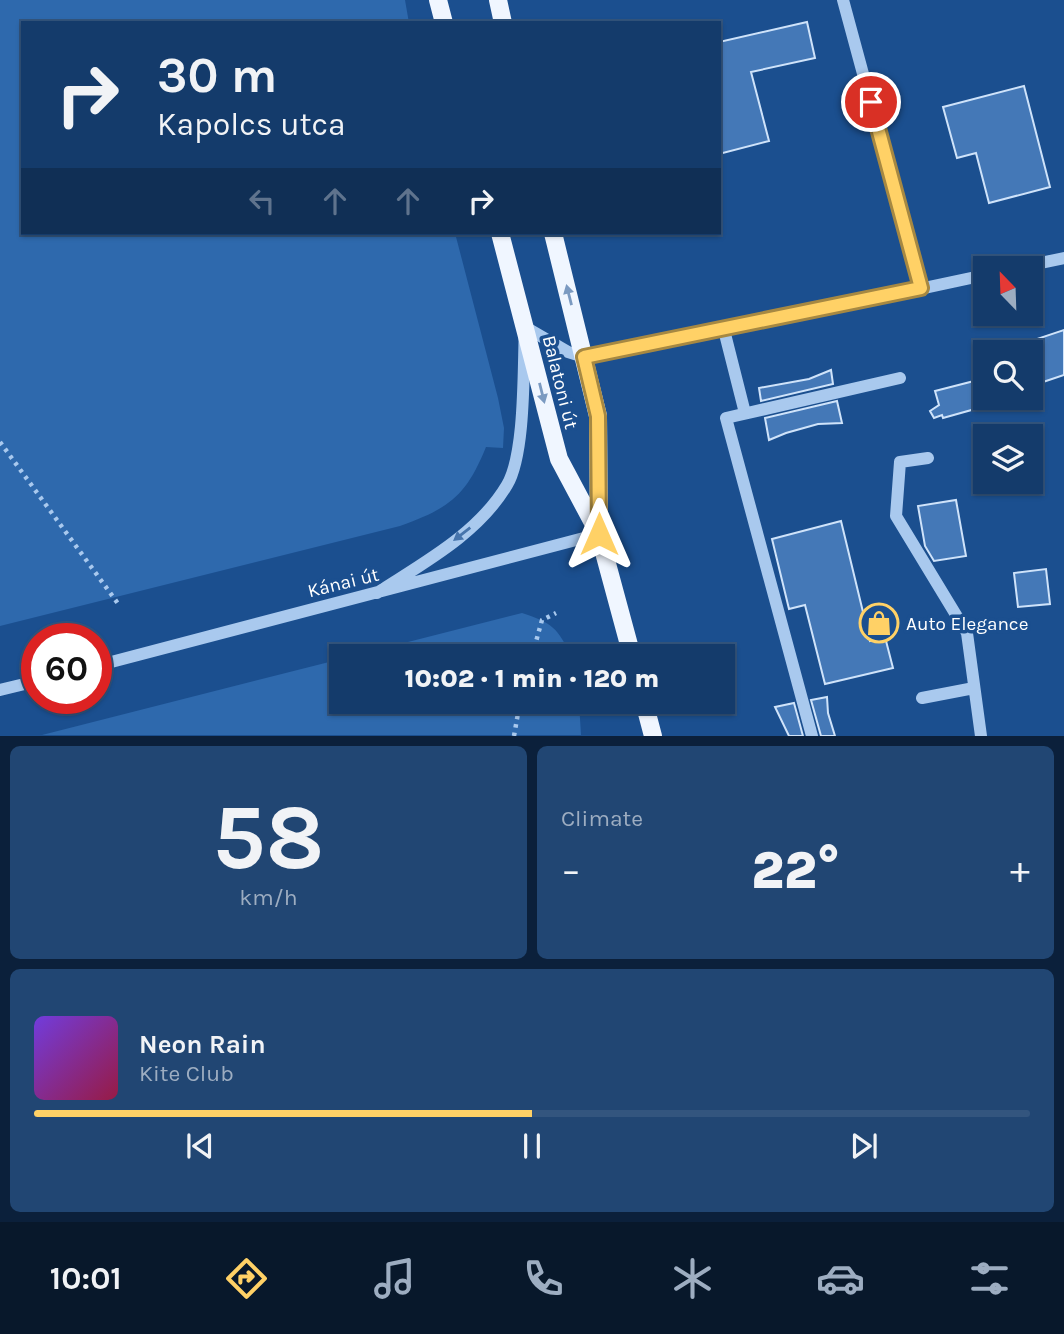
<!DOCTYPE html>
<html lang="en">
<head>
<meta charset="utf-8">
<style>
	body { margin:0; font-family:Karla,sans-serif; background:#214673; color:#f1f3f6; height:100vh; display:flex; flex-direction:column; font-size:26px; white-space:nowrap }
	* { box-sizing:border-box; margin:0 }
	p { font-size:23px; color:#9dadc1 }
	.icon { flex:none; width:38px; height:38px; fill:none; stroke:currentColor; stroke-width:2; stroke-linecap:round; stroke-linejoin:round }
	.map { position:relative; height:736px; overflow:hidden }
	.side { display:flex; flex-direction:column; gap:10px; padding:10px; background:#0b203b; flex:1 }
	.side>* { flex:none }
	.hud { position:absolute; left:21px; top:21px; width:700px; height:214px; border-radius:0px; box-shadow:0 2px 5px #0004,0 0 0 2px #33557e; background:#143b6b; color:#f1f3f6; overflow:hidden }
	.needle { width:46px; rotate:337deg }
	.tools { position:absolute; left:973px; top:256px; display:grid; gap:14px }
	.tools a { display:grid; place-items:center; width:70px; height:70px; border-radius:0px; background:#143b6b; box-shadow:0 2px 5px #0004,0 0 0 2px #33557e; font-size:35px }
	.speed { position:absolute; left:21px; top:623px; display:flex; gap:14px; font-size:35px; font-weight:700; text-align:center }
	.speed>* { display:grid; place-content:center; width:91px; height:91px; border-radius:50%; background:#143b6b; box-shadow:0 2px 5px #0004,0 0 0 2px #33557e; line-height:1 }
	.speed .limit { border:10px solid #d22; background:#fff; color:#111 }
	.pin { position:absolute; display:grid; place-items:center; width:60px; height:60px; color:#fff; margin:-30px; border:4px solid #fff; border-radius:50%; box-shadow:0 2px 7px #0007 }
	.me { position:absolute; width:77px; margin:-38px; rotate:0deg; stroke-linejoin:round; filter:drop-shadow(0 0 5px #0008) }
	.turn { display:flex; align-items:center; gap:24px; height:147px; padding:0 21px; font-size:32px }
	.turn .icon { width:91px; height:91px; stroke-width:2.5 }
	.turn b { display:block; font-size:49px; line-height:60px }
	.lanes { display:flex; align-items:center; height:66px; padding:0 21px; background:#0003; justify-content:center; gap:35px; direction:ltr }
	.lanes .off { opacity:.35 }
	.big { font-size:52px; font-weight:800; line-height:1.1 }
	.side .widget { flex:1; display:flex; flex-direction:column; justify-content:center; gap:10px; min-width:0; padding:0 24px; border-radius:10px; background:#214673 }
	.side .dial { align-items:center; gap:0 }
	.dial b { font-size:91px; line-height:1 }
	.song { display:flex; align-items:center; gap:21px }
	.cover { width:84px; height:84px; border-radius:10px; background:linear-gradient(135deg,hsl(260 70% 55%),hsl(340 70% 35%)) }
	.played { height:7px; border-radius:4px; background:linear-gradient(90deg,#ffd166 50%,#33557e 50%) }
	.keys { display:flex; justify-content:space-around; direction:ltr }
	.heat { display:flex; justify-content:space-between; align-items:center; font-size:38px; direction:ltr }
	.side .tiles { flex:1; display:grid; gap:10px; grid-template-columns:1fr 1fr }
	.widget:last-child { grid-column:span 2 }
	.trip { position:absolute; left:329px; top:644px; width:406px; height:70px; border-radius:0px; background:#143b6b; box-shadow:0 2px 5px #0004,0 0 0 2px #33557e; font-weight:800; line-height:70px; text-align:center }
	.tabs { display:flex; height:112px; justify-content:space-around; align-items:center; background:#08182b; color:#9dadc1 }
	.tabs .icon { width:49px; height:49px }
	.tabs .active { color:#ffd166 }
	.tabs b { font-size:32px; color:#f1f3f6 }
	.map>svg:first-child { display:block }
	.green { fill:#2e69ad }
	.building { fill:#4478b7; stroke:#cfe3fa; stroke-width:2 }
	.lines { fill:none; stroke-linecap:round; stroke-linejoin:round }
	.path { stroke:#a9c9ee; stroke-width:4.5; stroke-dasharray:3.5 5; stroke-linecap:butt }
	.minor { stroke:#a9c9ee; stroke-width:12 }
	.major { stroke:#f0f6ff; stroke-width:18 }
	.oneway { fill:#7b9ac1 }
	.oneway2 { fill:#4674ac }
	.route-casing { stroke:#a68842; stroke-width:18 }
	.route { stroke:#ffd166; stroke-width:12 }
	.labels { text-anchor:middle; stroke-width:7; stroke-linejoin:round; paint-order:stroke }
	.street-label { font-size:19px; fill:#fff; stroke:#1b4f8f }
	.poi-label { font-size:19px; fill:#fff; stroke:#1b4f8f; text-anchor:start }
</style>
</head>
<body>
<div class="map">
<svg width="1064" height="736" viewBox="0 0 1064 736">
	<rect width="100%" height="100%" fill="#1b4f8f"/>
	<path class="green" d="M 0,0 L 405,0 L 409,23 L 23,23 L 23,233 L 455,233 L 498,398 L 504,428 L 503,448 L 486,447 C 466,496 450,508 400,526 L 0,626 Z
		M 522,613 C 552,623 558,628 571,656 L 353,656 Z
		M 341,659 L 341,702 L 579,702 L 581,735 L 42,735 Z"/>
	<path class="building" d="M 807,22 L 815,58 L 751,72 L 769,141 L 719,154 L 719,42 Z
		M 1024,86 L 1050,187 L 989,203 L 976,153 L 957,158 L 943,107 Z
		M 1064,330 L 1064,375 L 1031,386 L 1031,352 L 1015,352 L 1018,350 L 1016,346 Z
		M 831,370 L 833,384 L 761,401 L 759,388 L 809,379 Z
		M 985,373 L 985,397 L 996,397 L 980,403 L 982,407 L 943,418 L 942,415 L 934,418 L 930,411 L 939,405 L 935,391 L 974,381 Z
		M 837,401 L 842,423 L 818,424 L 786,433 L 769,440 L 765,418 Z
		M 956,500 L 966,556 L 934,561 L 925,546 L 918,506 Z
		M 841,521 L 870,641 L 885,637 L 893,668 L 825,684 L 805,605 L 789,609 L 772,539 Z
		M 1046,569 L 1050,604 L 1018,607 L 1014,573 Z
		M 827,697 L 828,713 L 835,736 L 821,736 L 811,700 Z
		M 794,703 L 803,736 L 789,736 L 775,707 Z"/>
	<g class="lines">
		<path class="path" d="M 0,442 L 119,605
			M 532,656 L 542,620 L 556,613
			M 514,736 L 520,702"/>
		<path class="minor" d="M 843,0 L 921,288
			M 1017,268 L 1064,258
			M 724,330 L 745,413
			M 928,458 L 900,462 L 896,516 L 967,633 L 981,736
			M 377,593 C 423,563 478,534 507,485 C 526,453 523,365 525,327 L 568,352 L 584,357 L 854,303 L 985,275
			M 96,666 L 599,534
			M 0,690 L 37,681
			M 922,698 L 974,688
			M 812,736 L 726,418 L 900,378"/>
		<path class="major" d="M 438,0 L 444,23
			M 498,0 L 503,23
			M 500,233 L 559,459 L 599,534 L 632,656
			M 553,233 L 598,416 L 599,531
			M 644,702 L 653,736"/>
	</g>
	<defs><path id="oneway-solid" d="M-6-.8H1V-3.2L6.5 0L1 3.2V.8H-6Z" transform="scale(1.75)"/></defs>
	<g class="oneway">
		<use href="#oneway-solid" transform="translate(569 295) rotate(-104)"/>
		<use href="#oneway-solid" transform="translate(542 393) rotate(76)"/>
	</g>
	<use class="oneway2" href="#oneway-solid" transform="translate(462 534) rotate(142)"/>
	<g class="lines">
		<defs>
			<path id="route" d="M 599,534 L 598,416 L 584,357 L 921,288 L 871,102"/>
		</defs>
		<use href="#route" class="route-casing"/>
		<use href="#route" class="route"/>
	</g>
	<defs>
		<symbol id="shop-ring" viewBox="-11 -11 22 22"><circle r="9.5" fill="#1b4f8f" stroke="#ffd166" stroke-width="1.5"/><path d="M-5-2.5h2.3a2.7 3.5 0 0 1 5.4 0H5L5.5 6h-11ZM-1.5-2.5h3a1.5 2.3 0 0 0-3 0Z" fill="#ffd166"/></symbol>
	</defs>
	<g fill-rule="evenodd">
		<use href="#shop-ring" x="857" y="601" width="44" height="44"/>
	</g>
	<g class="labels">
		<g class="street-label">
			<text transform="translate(561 382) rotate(76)" y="7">Balatoni út</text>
			<text transform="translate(343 582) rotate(-14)" y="7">Kánai út</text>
		</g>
		<g class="poi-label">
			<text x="906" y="630">Auto Elegance</text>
		</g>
	</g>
</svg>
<div class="tools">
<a><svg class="needle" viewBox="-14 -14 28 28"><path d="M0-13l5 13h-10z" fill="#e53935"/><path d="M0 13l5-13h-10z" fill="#9dadc1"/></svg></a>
<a><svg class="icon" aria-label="search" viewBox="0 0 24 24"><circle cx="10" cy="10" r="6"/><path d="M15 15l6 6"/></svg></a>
<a><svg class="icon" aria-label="layers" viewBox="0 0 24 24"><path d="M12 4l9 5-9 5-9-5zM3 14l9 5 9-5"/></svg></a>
</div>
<div class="speed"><div class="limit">60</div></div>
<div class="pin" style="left:871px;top:102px;background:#d93025"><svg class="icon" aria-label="arrive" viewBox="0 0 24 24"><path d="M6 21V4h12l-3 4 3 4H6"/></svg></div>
<svg class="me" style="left:599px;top:534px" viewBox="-20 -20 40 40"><path d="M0-17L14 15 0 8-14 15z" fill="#ffd166" stroke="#fff" stroke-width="4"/></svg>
<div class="trip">10:02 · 1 min · 120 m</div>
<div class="hud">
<div class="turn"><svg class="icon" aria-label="right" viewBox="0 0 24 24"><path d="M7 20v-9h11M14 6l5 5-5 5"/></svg><div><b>30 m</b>Kapolcs utca</div></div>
<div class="lanes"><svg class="icon off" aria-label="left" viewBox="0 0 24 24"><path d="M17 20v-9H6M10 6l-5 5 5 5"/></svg><svg class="icon off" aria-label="ahead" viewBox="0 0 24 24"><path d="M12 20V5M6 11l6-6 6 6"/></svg><svg class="icon off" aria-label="ahead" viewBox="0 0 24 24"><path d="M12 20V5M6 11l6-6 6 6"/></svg><svg class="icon" aria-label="right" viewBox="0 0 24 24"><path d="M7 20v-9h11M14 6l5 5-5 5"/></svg></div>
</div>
</div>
<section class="side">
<div class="tiles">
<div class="widget dial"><b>58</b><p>km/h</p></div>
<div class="widget"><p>Climate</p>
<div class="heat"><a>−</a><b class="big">22°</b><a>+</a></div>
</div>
<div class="widget">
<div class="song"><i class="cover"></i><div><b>Neon Rain</b><p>Kite Club</p></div></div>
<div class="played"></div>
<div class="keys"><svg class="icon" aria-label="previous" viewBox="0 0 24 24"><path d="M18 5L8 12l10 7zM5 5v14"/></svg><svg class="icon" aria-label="pause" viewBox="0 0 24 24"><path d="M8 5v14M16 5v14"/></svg><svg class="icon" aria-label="next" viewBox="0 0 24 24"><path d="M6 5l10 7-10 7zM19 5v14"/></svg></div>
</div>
</div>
</section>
<nav class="tabs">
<b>10:01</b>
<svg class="icon active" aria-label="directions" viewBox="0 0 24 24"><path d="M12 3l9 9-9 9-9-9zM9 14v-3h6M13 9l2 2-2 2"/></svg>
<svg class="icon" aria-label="music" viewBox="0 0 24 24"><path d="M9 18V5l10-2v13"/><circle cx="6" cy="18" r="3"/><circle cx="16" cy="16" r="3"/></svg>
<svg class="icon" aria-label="phone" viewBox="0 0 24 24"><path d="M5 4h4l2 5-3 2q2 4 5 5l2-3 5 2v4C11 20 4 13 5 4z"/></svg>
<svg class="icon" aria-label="climate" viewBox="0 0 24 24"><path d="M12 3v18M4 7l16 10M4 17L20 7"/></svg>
<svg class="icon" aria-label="car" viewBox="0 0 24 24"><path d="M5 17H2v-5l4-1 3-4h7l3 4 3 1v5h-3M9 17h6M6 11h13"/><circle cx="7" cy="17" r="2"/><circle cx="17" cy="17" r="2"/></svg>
<svg class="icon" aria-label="filters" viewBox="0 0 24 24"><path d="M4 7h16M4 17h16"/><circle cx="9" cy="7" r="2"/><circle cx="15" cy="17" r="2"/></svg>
</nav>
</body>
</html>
